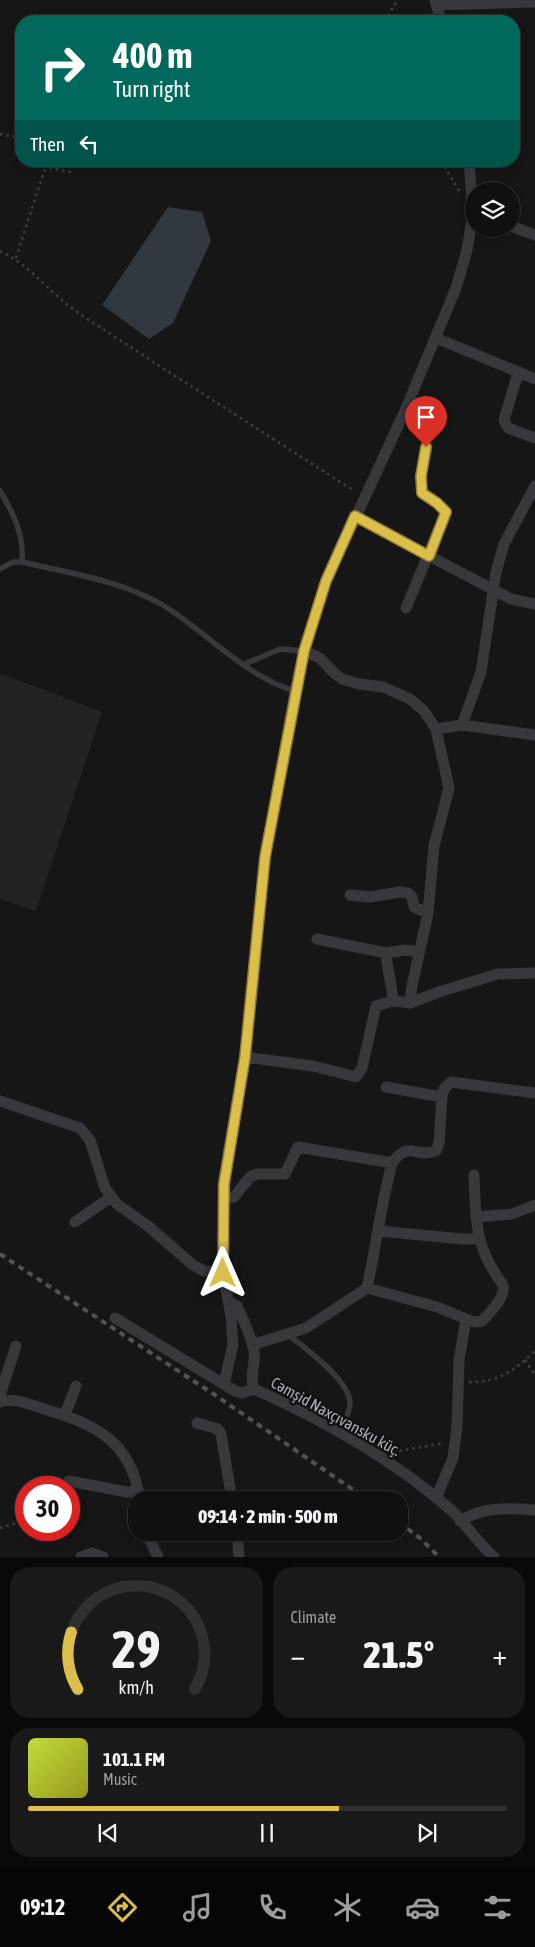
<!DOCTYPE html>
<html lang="en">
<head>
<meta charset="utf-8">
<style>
	body { margin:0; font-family:"Asap Condensed",sans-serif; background:#19191a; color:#f1f3f6; height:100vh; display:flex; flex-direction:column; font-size:19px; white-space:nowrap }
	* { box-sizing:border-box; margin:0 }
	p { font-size:16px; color:#9c9d9f }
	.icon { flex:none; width:28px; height:28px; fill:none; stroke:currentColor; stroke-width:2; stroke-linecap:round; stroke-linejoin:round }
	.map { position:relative; height:1557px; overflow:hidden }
	.drawer { display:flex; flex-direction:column; gap:10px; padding:10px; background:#090909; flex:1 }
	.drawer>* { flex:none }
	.hud { position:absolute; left:15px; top:15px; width:505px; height:152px; border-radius:20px; box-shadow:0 2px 8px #0003,0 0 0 1px #303031; background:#00695c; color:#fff; overflow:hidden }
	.buttons { position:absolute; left:465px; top:182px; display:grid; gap:10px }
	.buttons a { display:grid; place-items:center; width:55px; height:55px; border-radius:50%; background:#101011; box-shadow:0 2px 8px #0003,0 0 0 1px #303031; font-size:25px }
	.speed { position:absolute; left:15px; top:1476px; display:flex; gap:10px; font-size:25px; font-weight:700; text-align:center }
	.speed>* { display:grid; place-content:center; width:65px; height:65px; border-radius:50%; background:#101011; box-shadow:0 2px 8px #0003,0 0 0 1px #303031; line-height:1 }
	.speed .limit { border:8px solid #d22; background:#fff; color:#111 }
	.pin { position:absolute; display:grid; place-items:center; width:42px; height:42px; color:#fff; margin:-51px -21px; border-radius:50% 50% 50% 0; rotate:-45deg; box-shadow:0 0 5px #0007 }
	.pin .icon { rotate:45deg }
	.me { position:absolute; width:55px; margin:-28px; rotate:0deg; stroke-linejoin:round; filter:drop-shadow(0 0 4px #0008) }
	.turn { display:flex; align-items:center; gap:18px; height:105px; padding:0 15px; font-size:22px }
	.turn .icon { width:65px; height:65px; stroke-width:2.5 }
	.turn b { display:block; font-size:35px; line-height:42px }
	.then { display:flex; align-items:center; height:48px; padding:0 15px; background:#0003; gap:10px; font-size:19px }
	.big { font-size:38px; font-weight:800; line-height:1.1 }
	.drawer .widget { flex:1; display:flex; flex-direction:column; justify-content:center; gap:8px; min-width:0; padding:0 18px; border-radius:20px; background:#19191a }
	.drawer .dial { align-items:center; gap:0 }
	.dial svg { height:130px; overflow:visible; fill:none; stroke:#303031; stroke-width:7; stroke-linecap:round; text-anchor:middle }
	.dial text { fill:#f1f3f6; stroke:none }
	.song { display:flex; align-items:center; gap:15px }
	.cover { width:60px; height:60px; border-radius:8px; background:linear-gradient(135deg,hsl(70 70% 55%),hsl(60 70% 35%)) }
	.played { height:5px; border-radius:2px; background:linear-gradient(90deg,#dbbf4a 65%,#303031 65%) }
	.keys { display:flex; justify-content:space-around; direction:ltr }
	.heat { display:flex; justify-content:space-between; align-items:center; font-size:28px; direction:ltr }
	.drawer .tiles { flex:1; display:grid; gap:10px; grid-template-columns:1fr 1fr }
	.widget:last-child { grid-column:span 2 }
	.trip { position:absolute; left:128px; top:1491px; width:280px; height:50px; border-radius:20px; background:#101011; box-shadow:0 2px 8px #0003,0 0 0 1px #303031; font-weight:800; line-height:50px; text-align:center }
	.tabs { display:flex; height:80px; justify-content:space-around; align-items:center; background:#060607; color:#9c9d9f }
	.tabs .icon { width:35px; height:35px }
	.tabs .selected { color:#dbbf4a }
	.tabs b { font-size:22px; color:#f1f3f6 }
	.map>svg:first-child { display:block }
	.built { fill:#222224 }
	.water { fill:#31373f }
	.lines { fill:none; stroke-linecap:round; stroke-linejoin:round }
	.path { stroke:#3e3e43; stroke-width:2.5; stroke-dasharray:2.5 4; stroke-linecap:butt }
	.lane { stroke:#37383c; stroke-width:5.5 }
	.street { stroke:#37383c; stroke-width:11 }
	.rail { stroke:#515157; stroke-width:4; stroke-dasharray:6 5; stroke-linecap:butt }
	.route-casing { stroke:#8e7c30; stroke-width:12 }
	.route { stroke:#dbbf4a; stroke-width:9 }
	.labels { text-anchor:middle; stroke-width:5; stroke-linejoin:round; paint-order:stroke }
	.street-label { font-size:16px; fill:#aaacb6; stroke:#111112 }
</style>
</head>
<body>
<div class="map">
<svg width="535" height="1557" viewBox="0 0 535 1557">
	<rect width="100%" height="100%" fill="#161617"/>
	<path class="built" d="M 0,673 L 102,712 L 36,911 L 0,899 Z"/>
	<path class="water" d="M 168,207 L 202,212 L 211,241 L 173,323 L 149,339 L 102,305 Z"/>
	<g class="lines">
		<path class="path" d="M 384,21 L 398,0
			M 0,134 L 21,138
			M 441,161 L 460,192
			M 0,251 C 32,266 51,295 80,314 C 171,374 263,432 354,491
			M 16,258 L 44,171 L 50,168 L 75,173
			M 525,1360 L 535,1375
			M 469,1382 C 500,1382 513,1371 535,1351
			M 393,1452 L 444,1443
			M 0,1528 L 26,1520"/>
		<path class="lane" d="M 0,491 C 14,514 24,535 22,562
			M 0,569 L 13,562 L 22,562 C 70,573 118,580 161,604 C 206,631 244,676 295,691
			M 245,664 L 280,649 L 304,651
			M 289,1335 C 305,1349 351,1381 350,1404 C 349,1413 343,1425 341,1434"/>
		<path class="street" d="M 435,0 L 441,21
			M 437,5 L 535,2
			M 511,226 L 535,235
			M 436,338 L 535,379
			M 518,373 L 504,420 L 508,428 L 535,438
			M 355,517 L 511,599 L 535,604
			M 406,608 L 446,512 L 437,503 L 422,493 L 421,476 L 427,447
			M 304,651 L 320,658 L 333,672 L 342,679 L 359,684 L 383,687 L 410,699 L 424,711 L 436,729 L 449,788 L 434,846 L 428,913 L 412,986 L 410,1003
			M 462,725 L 481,672 L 496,572 L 504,544 L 535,486
			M 436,729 L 462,725 L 535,735
			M 350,895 L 370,897 L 400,892 L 408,893 L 412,897 L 414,907 L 428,913
			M 317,939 L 386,953 L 405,950 L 419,952
			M 386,953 C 387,970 392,984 393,1001
			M 245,1057 L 313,1066 L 356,1077 L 362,1068 L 376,1006 L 393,1001 L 410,1003 L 442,991 L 498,974 L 535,973
			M 386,1087 L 442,1097
			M 0,1101 L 80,1128 L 90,1140 L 105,1188 L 117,1204 L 148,1226 L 193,1265 L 204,1271 L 223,1273
			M 223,1198 L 234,1197 L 250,1177 L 257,1174 L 285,1174 L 298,1147 L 392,1163 C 410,1139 416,1159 436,1151 L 439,1143 L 442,1097 L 444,1089 L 451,1082 L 535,1093
			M 476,1217 L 512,1214 L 535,1205
			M 75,1222 L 111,1197
			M 379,1231 L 462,1239 L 478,1239
			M 367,1288 C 376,1246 381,1205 392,1163
			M 229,1302 L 237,1306 C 243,1320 251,1335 254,1350 C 256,1364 249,1376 254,1389 C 324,1420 392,1459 450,1509 C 466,1523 477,1543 494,1557
			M 115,1318 L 235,1391 L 242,1393 L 254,1389
			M 252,1345 L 306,1328 L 367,1288 L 437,1307 L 474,1322 L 482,1321 C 491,1311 505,1299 503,1285 C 474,1246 476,1221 474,1175
			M 224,1384 L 233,1345 L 231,1316 L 223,1273 L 223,1184 L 245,1057 L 265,857 L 295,691 L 304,651 L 326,581 L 404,413 L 456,288 L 467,250 L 473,214 L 469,161
			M 0,1395 L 16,1346
			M 0,1402 C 12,1397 29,1404 41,1408 C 94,1424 131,1439 140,1500
			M 65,1415 L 76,1386
			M 197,1423 L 218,1429 L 221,1434 L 232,1500
			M 69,1481 L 127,1492 L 139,1492
			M 436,1498 L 453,1458 L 457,1427 L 459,1360 L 466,1319
			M 460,1521 C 484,1506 508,1508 535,1510
			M 146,1532 L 158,1557
			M 237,1532 L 239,1557
			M 261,1532 L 290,1535
			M 81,1557 L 92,1553 L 103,1557"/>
		<path class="rail" d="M 0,1254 L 218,1397 L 368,1500
			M 399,1522 L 421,1539 L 439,1557"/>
	</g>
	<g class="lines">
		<defs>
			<path id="route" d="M 223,1273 L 224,1184 L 245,1057 L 265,857 L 304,651 L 326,581 L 355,516 L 429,556 L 446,512 L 437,503 L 422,493 L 421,476 L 426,447"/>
		</defs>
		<use href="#route" class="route-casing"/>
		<use href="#route" class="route"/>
	</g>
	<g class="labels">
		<g class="street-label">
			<text transform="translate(336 1416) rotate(29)" y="6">Cəmşid Naxçıvansku küç.</text>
		</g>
	</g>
</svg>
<div class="buttons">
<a><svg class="icon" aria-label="layers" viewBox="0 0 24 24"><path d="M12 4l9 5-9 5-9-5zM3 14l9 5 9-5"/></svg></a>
</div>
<div class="speed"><div class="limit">30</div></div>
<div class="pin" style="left:426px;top:447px;background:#d93025"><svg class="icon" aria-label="arrive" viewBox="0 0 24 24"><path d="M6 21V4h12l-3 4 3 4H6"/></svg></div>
<svg class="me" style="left:223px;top:1273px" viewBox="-20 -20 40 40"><path d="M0-17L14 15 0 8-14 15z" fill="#dbbf4a" stroke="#fff" stroke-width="4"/></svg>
<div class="trip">09:14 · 2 min · 500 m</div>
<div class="hud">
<div class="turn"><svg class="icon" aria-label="right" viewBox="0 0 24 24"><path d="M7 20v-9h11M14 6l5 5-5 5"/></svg><div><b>400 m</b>Turn right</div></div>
<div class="then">Then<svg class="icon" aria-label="left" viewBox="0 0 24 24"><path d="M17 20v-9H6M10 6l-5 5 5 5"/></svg></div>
</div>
</div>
<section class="drawer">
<div class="tiles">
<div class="widget dial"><svg viewBox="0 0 100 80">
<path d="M14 69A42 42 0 1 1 86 69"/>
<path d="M14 69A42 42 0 0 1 10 34" stroke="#dbbf4a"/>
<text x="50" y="56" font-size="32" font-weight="700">29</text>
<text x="50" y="72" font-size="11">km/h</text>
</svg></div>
<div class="widget"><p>Climate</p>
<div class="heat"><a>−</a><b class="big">21.5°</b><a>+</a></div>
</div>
<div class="widget">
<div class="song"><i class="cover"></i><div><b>101.1 FM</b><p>Music</p></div></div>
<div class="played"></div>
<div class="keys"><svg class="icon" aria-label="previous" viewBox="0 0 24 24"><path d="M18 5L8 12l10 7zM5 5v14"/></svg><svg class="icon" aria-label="pause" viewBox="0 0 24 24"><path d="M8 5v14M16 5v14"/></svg><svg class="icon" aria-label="next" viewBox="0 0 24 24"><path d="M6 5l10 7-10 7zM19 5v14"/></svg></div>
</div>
</div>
</section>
<nav class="tabs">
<b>09:12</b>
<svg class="icon selected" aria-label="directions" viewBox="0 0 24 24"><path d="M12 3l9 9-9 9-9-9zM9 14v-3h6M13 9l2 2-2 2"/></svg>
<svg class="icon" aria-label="music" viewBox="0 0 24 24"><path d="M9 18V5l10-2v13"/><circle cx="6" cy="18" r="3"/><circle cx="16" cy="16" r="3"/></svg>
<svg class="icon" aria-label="phone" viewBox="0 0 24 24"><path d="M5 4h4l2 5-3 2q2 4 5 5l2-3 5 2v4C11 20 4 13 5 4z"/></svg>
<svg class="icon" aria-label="climate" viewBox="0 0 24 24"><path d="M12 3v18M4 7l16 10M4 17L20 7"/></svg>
<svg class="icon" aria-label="car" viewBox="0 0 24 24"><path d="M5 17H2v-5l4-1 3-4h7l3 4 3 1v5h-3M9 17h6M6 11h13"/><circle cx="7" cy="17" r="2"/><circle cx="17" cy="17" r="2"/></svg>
<svg class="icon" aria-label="filters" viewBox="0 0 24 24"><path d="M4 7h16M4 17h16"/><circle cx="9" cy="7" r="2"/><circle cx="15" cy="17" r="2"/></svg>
</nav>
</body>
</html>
